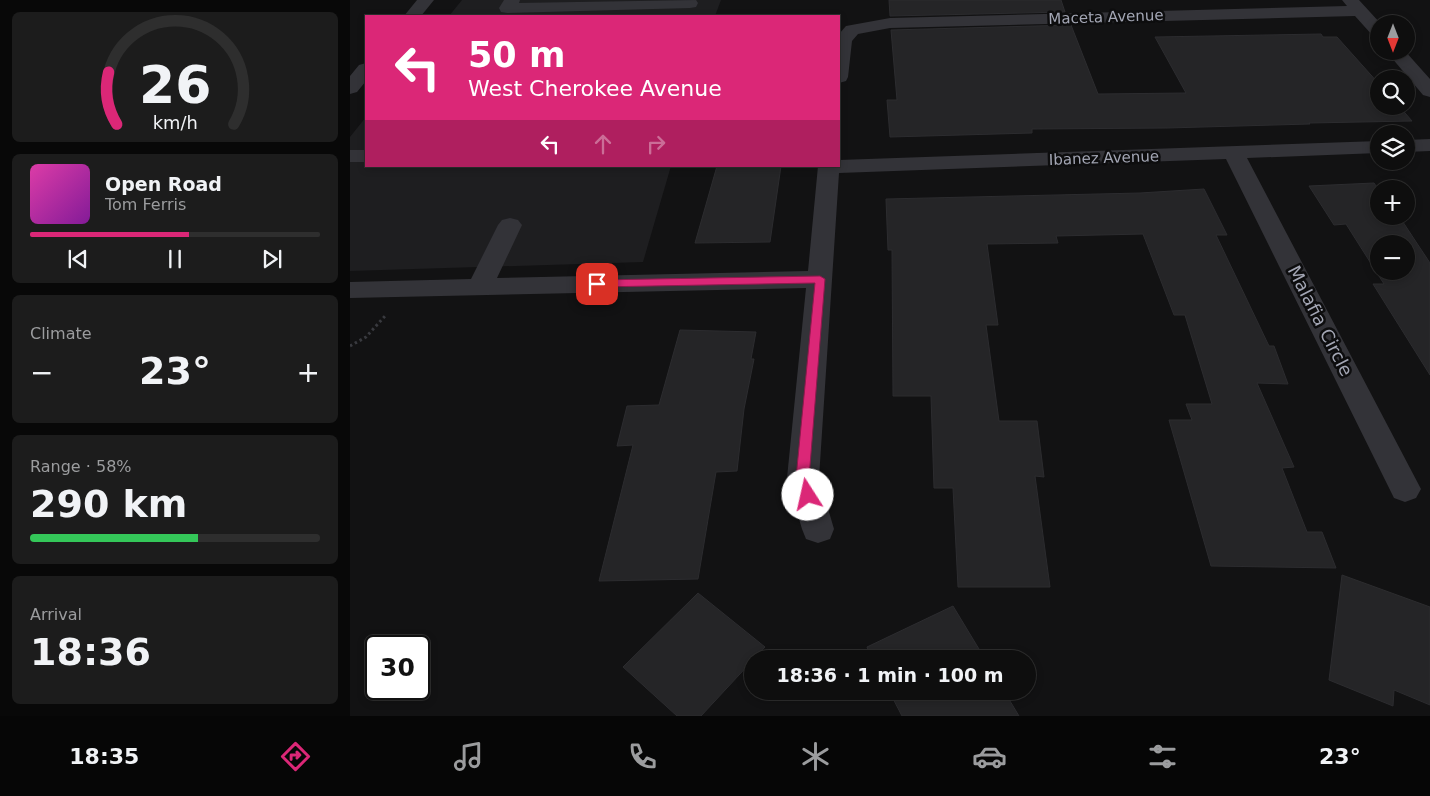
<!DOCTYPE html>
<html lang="en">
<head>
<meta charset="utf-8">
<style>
	body { margin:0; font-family:"DejaVu Sans",sans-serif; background:#1c1c1c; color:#f1f3f6; height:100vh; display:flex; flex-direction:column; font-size:19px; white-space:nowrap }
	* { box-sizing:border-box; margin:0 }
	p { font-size:16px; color:#9b9c9e }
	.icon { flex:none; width:28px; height:28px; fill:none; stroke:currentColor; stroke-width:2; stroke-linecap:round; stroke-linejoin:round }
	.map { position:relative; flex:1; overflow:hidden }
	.details { display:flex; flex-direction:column; gap:12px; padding:12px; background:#080808; width:350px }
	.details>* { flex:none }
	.guide { position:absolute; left:15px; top:15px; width:475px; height:152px; border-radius:0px; box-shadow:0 2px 8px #0003,0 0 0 1px #2e2e2e; background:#db2777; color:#fff; overflow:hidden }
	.needle { width:32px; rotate:180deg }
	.buttons { position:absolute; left:1020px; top:15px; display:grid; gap:10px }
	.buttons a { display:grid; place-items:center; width:45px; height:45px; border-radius:50%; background:#0e0e0e; box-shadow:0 2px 8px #0003,0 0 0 1px #2e2e2e; font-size:25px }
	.speed { position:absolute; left:15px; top:635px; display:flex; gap:10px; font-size:25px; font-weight:700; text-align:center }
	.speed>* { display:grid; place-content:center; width:65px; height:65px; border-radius:50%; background:#0e0e0e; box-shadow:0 2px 8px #0003,0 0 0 1px #2e2e2e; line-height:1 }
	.speed .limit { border:2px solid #111; border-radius:8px; background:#fff; color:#111 }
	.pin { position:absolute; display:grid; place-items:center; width:42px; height:42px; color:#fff; margin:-21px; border-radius:10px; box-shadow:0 2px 8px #0006 }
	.me { position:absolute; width:55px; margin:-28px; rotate:350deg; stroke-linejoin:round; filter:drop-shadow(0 0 4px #0008) }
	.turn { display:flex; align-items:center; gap:18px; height:105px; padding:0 20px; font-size:22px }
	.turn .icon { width:65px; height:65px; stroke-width:2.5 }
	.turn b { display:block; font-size:35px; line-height:42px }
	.lanes { display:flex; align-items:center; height:48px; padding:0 20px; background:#0003; justify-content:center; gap:25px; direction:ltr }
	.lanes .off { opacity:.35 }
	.big { font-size:38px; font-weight:600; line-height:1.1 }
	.details .card { flex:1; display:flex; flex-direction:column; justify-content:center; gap:8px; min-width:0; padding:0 18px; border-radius:8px; background:#1c1c1c }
	.details .dial { align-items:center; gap:0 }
	.dial svg { height:130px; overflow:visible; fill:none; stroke:#2e2e2e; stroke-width:7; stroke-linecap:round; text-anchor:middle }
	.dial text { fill:#f1f3f6; stroke:none }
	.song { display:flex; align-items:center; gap:15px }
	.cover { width:60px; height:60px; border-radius:8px; background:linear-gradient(135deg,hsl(320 70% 55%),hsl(290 70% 35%)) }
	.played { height:5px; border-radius:2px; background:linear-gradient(90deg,#db2777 55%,#2e2e2e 55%) }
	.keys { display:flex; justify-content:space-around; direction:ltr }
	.heat { display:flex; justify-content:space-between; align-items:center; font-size:28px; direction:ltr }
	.charge { height:8px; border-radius:4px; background:linear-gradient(90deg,#34c759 58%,#2e2e2e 0) }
	.trip { position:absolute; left:394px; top:650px; width:292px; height:50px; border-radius:25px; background:#0e0e0e; box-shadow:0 2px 8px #0003,0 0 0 1px #2e2e2e; font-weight:600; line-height:50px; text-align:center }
	.dock { display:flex; height:80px; justify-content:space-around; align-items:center; background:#060606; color:#9b9c9e }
	.dock .icon { width:35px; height:35px }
	.dock .active { color:#db2777 }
	.dock b { font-size:22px; color:#f1f3f6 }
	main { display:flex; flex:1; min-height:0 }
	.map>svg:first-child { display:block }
	.built { fill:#1e1e20 }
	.building { fill:#252527; stroke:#2c2c2f; fill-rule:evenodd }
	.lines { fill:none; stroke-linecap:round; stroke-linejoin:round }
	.path { stroke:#393a3f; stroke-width:3; stroke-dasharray:2.5 3; stroke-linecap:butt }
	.minor { fill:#333338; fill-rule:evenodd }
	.route { fill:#db2777; stroke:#8e194d }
	.labels { text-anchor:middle; stroke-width:5; stroke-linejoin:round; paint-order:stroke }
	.far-street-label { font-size:15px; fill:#a3a6b4; stroke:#0d0d0e }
	.street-label { font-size:18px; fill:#a3a6b4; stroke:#0d0d0e }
</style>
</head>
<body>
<main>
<section class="details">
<div class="card dial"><svg viewBox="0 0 100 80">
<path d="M14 69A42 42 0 1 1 86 69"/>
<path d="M14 69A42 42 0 0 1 9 37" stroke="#db2777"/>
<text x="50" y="56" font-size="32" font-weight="700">26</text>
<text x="50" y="72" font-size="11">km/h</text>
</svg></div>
<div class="card">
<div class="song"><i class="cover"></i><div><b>Open Road</b><p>Tom Ferris</p></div></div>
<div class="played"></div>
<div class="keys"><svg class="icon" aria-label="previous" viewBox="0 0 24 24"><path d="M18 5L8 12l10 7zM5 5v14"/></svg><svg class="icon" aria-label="pause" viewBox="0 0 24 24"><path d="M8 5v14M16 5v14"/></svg><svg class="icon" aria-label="next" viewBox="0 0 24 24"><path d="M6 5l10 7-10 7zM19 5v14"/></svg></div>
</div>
<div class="card"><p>Climate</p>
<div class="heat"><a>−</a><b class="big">23°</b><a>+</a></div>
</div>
<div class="card"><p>Range · 58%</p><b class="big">290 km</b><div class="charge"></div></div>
<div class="card"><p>Arrival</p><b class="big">18:36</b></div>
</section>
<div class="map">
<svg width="1080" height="716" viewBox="0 0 1080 716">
	<rect width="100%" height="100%" fill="#121213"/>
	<path class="built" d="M 112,0 L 371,0 L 365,16 L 99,16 Z
		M 16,117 L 16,166 L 321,166 L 293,262 L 0,271 L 0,137 Z"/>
	<path class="building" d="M 539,0 L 711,0 L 715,12 L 540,16 Z
		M 721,25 L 748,94 L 836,93 L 805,37 L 971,34 L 973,37 L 987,37 L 1029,84 L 1029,106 L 1049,106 L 1062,121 L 959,123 L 960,124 L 817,128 L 682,129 L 682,133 L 540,137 L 537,100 L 547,100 L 541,30 Z
		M 367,166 L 431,166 L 420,242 L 345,243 Z
		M 1024,183 L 1029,190 L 1029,216 L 1049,216 L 1080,263 L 1080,375 L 1023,284 L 1034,284 L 996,224 L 984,225 L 959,186 ZM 1029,244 L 1056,244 L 1056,271 L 1029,271 Z
		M 854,189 L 877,235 L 866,235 L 919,346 L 924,346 L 938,384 L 907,383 L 944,467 L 932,468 L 957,532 L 972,532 L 986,568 L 861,566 L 819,420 L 842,420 L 836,404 L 862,404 L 835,315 L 824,315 L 793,234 L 706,236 L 708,243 L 637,244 L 648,325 L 636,325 L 649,421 L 687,421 L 694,477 L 685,476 L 700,587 L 608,587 L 603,488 L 584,488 L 581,396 L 543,396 L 542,250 L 538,250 L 536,199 L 790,193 Z
		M 330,330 L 406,332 L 401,359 L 404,359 L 394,409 L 387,471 L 366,472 L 348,579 L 249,581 L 283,445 L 267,446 L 277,406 L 309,405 Z
		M 992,575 L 1080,607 L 1080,705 L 1044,690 L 1043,706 L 979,680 Z
		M 348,593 L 415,647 L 351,716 L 327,716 L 273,667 Z
		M 603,606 L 635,659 L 522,659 L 517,647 Z
		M 539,691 L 654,691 L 669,716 L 552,716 Z"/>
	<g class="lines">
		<path class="path" d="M 0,346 L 16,337 L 35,316"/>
		<path class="minor" d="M 67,0 L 84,0 L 71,16 L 54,16 Z
			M 154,0 L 170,0 L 169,3 L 346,0 L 348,3 L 346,7 L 340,8 L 157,13 L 151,12 L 149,8 Z
			M 992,0 L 1009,0 L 1031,24 L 1029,24 L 1029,37 L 1023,36 L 1005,16 L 540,28 L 508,34 L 502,41 L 498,77 L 496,81 L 489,83 L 489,34 L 496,26 L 540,18 L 997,6 Z
			M 1036,51 L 1055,51 L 1080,79 L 1080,97 L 1073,95 Z
			M 16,63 L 16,81 L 7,92 L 0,94 L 0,76 L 9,65 Z
			M 1080,139 L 1080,151 L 1056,152 L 1056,140 Z
			M 1029,141 L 1029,153 L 897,158 L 1071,489 L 1066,498 L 1055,502 L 1044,498 L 876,159 L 489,173 L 469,478 L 484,529 L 480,539 L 468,543 L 456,539 L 452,529 L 437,478 L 456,288 L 0,298 L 0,282 L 121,279 L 148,225 L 152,220 L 160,218 L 168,220 L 172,225 L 147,278 L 458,271 L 468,166 L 489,166 L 489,160 Z
			M 0,150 L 16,150 L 16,162 L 0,162 Z"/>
	</g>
	<path class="route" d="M 470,276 L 475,279 L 459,478 L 465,495 L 463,499 L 458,501 L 453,499 L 446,478 L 465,283 L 247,287 L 242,284 L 247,280 Z"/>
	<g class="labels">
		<g class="far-street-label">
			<text transform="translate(756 17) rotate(-2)" y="5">Maceta Avenue</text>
			<text transform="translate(754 158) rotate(-2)" y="5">Ibanez Avenue</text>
		</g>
		<g class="street-label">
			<text transform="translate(970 321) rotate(63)" y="6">Malafia Circle</text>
		</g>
	</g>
</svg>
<div class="buttons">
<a><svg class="needle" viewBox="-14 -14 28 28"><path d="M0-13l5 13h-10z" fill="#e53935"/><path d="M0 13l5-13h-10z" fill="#9b9c9e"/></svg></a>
<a><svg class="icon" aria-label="search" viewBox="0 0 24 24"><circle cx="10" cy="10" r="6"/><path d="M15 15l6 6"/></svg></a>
<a><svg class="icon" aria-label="layers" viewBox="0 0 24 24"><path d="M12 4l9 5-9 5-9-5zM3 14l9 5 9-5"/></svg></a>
<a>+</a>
<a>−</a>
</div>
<div class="speed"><div class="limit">30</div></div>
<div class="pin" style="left:247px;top:284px;background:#d93025"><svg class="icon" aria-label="arrive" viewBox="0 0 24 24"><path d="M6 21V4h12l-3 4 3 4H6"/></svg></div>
<svg class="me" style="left:458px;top:495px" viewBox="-20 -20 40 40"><circle r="19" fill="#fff"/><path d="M0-13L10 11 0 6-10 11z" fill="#db2777"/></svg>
<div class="trip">18:36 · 1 min · 100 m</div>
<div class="guide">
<div class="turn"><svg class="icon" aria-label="left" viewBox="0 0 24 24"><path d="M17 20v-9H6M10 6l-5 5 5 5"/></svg><div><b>50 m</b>West Cherokee Avenue</div></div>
<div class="lanes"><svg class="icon" aria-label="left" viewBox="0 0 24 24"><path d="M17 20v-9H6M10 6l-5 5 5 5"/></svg><svg class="icon off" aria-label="ahead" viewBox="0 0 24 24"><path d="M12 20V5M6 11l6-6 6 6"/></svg><svg class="icon off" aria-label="right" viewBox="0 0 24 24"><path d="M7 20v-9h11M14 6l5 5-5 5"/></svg></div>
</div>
</div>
</main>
<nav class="dock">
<b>18:35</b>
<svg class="icon active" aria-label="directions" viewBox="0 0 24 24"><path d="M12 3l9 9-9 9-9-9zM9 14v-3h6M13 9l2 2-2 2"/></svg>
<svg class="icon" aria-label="music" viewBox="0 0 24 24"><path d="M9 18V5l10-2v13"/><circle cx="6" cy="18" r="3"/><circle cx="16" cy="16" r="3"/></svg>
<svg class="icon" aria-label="phone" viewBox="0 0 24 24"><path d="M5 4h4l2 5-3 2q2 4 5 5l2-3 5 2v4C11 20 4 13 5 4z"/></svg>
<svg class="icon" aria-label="climate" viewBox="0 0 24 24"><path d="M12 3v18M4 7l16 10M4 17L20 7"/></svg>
<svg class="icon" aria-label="car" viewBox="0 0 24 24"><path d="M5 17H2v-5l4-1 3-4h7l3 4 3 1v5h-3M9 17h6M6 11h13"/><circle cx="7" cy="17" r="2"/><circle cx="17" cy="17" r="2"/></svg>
<svg class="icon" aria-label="filters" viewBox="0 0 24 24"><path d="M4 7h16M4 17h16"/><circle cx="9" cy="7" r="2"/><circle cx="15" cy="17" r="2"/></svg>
<b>23°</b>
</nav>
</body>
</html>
